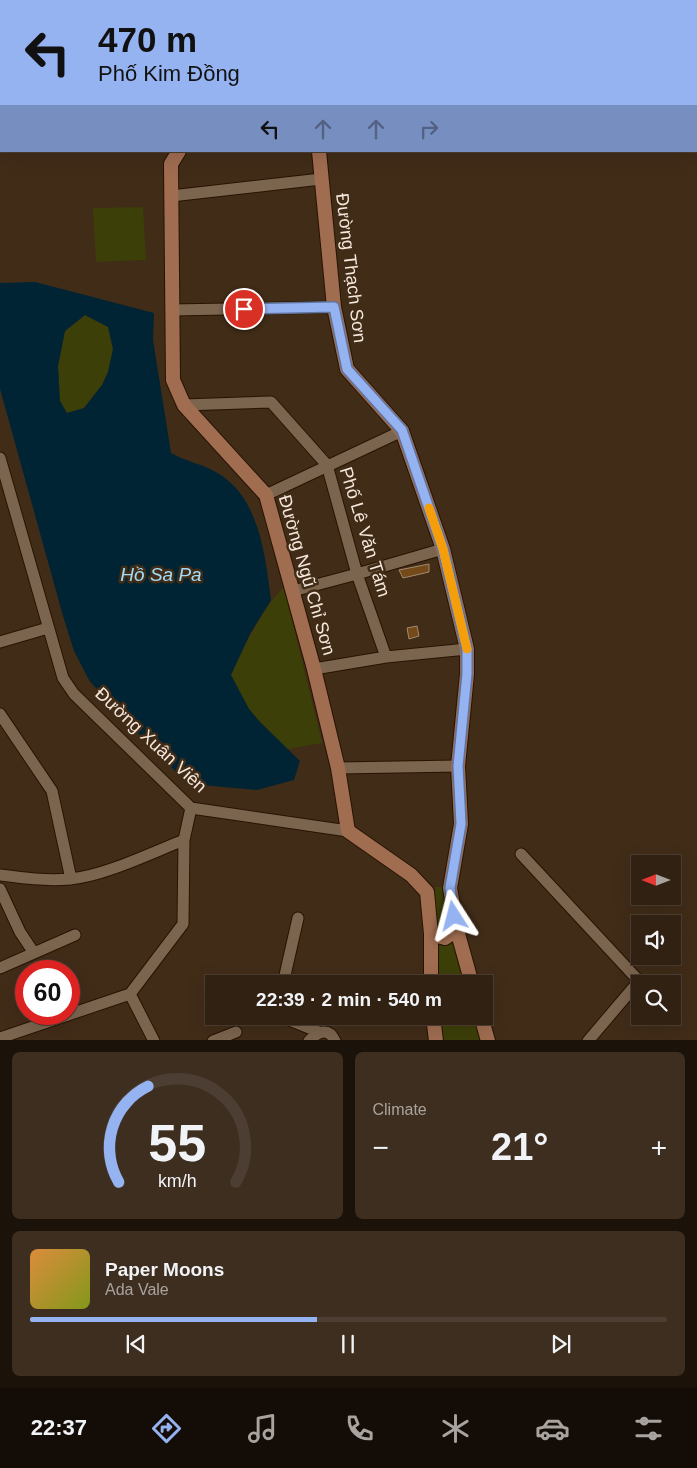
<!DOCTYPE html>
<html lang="en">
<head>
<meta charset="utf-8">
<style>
	body { margin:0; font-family:Arial,sans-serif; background:#3d2e20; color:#f1f3f6; height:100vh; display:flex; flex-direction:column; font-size:19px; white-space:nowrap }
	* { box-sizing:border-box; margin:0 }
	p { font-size:16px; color:#a8a39f }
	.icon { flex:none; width:28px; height:28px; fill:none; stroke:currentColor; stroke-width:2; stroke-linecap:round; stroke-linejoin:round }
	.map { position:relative; height:1040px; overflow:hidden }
	.sheet { display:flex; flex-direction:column; gap:12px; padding:12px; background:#1b120a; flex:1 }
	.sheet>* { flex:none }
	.top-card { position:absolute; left:0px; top:0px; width:698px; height:152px; box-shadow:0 5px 20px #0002,0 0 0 1px #4c3e32; background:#95b2f1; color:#111; overflow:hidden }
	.needle { width:32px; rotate:270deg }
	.fabs { position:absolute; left:631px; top:855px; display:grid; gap:10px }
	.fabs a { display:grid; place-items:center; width:50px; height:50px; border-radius:0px; background:#312112; box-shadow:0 5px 20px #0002,0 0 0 1px #4c3e32; font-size:25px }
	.speed { position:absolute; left:15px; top:960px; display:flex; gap:10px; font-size:25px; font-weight:700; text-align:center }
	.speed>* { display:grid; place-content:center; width:65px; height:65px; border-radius:50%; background:#312112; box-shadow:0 5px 20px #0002,0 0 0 1px #4c3e32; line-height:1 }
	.speed .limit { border:8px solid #d22; background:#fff; color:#111 }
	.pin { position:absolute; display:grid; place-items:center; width:42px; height:42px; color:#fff; margin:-21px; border:2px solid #fff; border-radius:50%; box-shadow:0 1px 5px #0007 }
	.me { position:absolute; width:55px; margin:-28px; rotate:351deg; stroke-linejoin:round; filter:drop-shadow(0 0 4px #0008) }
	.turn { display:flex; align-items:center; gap:18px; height:105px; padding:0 15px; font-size:22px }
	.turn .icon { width:65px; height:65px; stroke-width:2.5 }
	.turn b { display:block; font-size:35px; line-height:42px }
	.lanes { display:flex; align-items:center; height:48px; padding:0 15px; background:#0003; justify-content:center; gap:25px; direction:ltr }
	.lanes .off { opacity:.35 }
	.big { font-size:38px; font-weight:700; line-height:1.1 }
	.sheet .widget { flex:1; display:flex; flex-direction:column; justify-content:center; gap:8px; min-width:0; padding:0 18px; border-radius:8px; background:#3d2e20 }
	.sheet .dial { align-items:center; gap:0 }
	.dial svg { height:130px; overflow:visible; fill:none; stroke:#4c3e32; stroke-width:7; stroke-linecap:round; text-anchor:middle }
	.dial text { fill:#f1f3f6; stroke:none }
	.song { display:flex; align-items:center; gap:15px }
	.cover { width:60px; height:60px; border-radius:8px; background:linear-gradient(135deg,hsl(30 70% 55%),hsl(70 70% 35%)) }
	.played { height:5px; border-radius:2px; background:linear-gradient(90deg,#95b2f1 45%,#4c3e32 45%) }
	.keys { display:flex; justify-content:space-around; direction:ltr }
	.heat { display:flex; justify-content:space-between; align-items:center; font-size:28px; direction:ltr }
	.sheet .tiles { flex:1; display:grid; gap:12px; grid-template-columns:1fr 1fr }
	.widget:last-child { grid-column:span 2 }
	.trip { position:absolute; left:205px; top:975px; width:288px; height:50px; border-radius:0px; background:#312112; box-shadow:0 5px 20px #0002,0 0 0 1px #4c3e32; font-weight:700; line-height:50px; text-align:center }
	.menu { display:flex; height:80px; justify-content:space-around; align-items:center; background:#140d07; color:#a8a39f }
	.menu .icon { width:35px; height:35px }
	.menu .active { color:#95b2f1 }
	.menu b { font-size:22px; color:#f1f3f6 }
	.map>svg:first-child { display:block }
	.green { fill:#3d3f09 }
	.water { fill:#002433; fill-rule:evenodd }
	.building { fill:#744a19; stroke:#a28972 }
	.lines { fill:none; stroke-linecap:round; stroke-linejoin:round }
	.minor-casing { stroke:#271401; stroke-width:13 }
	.major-casing { stroke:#271401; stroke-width:16 }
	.minor { stroke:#7c654f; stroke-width:11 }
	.major { stroke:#a16d51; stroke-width:14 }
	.route-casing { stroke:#61749d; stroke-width:12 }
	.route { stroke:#95b2f1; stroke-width:9 }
	.slow { stroke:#f59e0b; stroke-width:9 }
	.labels { text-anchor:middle; stroke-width:5; stroke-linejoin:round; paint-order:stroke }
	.street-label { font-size:18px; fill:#f6e8dc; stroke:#412c18 }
	.water-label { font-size:19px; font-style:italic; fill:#a3dcf7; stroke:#412c18 }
</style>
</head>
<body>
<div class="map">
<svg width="697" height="1041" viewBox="0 0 697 1041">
	<rect width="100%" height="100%" fill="#412c18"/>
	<path class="green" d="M 10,0 L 191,0 L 192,1 L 9,1 Z
		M 143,207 L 146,260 L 96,262 L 93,208 Z
		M 85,315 L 108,327 L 113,349 L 108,372 L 102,385 L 84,408 L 67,413 L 60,401 L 58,366 L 65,331 Z
		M 284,587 L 322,743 L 287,749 L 260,722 L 249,709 L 231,675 C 246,643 260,612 284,587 Z
		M 435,887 L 446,887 L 448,927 L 441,932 L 435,925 Z
		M 446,942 L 454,942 L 468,984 L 435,984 L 436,952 L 438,944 Z
		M 438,1016 L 478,1016 L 485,1040 L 441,1040 Z"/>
	<path class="water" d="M 35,282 L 154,313 L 153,340 L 171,453 C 185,461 201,464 214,471 C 260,495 265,556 271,600 L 250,634 L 231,675 L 249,709 L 260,722 L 300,761 L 294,780 L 257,790 L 201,785 L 179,775 L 109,704 L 89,680 L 74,651 L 63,616 L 0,389 L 0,283 ZM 85,315 L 108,327 L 113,349 L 108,372 L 102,385 L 84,408 L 67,413 L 60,401 L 58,366 L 65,331 Z"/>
	<path class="building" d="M 429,564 L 429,572 L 403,578 L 399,570 Z
		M 417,626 L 419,636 L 409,639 L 407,628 Z"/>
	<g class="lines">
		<defs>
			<path id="minor" d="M 218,0 L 219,1
				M 171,196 L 321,179
				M 172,310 L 334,307
				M 184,405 L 271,402 L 327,465 L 357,574 L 386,657
				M 0,458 L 63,678 L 74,694 L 191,808 L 348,831
				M 266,495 L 402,431
				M 293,591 L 357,574 L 443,549
				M 0,642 L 48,628
				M 314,669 L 386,657 L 467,649
				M 0,714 L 52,791 L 71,879
				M 338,768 L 458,766
				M 521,854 L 639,981 L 588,1041
				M 0,875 C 23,878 46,881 70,879 C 104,876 151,853 184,840
				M 0,889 L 20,932 L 34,953
				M 0,968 L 75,935
				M 283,984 L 298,918
				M 130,994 L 154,1041
				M 279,1016 L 319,1032
				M 0,1038 L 130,994 L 183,924 L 184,840 L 191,808
				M 213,1041 L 236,1032
				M 309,1041 C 318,1031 329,1027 335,1041"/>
			<path id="major" d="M 318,0 L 318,1
				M 274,1 L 274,0
				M 179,151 L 171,164 L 173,380 L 184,405 L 266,495 L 314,669 L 338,768 L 348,831 L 411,875 L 427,892 L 431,934 L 431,984
				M 319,151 L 334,307 L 347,369 L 402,431 L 443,549 L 467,649 L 467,674 L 458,766 L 461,824 L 450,888 L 457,930 L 472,984
				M 431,934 L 445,938 L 457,930
				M 433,1016 L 436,1041
				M 481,1016 L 488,1041"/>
		</defs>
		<use href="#minor" class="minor-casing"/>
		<use href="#major" class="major-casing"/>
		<use href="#minor" class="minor"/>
		<use href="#major" class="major"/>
	</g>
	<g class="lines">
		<defs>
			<path id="route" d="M 244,309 L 334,307 L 347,369 L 402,430 L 443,549 L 467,649 L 467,674 L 458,766 L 461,824 L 450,888 L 454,916"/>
		</defs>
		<use href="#route" class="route-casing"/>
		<use href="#route" class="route"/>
		<path class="slow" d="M 429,508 L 443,549 L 467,649"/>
	</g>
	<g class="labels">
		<g class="street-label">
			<text transform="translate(351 268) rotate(83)" y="6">Đường Thạch Sơn</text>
			<text transform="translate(365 532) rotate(73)" y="6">Phố Lê Văn Tám</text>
			<text transform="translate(307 575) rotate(74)" y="6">Đường Ngũ Chỉ Sơn</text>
			<text transform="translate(151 740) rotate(43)" y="6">Đường Xuân Viên</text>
		</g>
		<g class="water-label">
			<text x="161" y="581">Hồ Sa Pa</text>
		</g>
	</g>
</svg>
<div class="fabs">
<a><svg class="needle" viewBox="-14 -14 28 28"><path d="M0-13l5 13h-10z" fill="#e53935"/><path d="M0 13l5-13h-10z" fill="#a8a39f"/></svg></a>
<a><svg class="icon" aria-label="sound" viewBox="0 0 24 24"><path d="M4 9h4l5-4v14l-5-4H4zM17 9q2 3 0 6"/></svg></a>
<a><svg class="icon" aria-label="search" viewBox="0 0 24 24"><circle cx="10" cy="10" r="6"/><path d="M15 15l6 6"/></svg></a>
</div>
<div class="speed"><div class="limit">60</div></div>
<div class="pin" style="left:244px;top:309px;background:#d93025"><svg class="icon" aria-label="arrive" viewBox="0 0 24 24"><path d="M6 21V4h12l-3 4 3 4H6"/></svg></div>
<svg class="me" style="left:454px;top:916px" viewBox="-20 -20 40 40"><path d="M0-17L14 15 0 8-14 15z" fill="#95b2f1" stroke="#fff" stroke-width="4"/></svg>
<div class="trip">22:39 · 2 min · 540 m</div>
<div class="top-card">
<div class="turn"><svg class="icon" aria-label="left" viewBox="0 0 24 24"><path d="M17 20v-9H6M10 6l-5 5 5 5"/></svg><div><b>470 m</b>Phố Kim Đồng</div></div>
<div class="lanes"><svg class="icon" aria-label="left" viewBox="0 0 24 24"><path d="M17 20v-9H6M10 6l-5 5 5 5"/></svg><svg class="icon off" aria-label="ahead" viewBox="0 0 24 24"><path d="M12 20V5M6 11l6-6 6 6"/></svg><svg class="icon off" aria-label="ahead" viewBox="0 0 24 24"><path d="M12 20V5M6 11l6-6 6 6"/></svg><svg class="icon off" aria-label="right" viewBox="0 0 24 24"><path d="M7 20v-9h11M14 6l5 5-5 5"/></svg></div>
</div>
</div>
<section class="sheet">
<div class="tiles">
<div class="widget dial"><svg viewBox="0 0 100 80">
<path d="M14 69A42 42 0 1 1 86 69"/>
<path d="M14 69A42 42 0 0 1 32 10" stroke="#95b2f1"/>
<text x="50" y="56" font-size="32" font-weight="700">55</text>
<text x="50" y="72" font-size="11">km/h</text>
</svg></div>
<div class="widget"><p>Climate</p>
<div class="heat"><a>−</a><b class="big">21°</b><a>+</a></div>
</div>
<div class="widget">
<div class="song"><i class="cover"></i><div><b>Paper Moons</b><p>Ada Vale</p></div></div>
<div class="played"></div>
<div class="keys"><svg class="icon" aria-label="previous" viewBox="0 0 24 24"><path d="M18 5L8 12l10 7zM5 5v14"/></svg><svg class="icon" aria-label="pause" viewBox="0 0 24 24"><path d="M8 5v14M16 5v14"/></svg><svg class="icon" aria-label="next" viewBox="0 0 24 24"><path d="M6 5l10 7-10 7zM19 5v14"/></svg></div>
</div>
</div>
</section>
<nav class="menu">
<b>22:37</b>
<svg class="icon active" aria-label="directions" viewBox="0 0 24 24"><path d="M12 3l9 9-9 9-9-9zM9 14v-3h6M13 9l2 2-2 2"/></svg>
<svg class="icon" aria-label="music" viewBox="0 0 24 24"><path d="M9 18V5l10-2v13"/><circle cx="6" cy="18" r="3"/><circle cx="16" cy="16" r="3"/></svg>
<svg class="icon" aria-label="phone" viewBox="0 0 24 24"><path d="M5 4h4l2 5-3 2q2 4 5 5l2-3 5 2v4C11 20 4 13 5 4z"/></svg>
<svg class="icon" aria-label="climate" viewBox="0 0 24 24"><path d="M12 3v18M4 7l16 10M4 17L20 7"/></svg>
<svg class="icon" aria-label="car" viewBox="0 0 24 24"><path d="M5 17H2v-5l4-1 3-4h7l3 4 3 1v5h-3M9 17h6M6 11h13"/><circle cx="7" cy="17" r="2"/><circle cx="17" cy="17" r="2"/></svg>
<svg class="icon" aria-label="filters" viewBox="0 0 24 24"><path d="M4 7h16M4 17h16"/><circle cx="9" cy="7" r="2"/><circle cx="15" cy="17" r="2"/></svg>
</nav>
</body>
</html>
